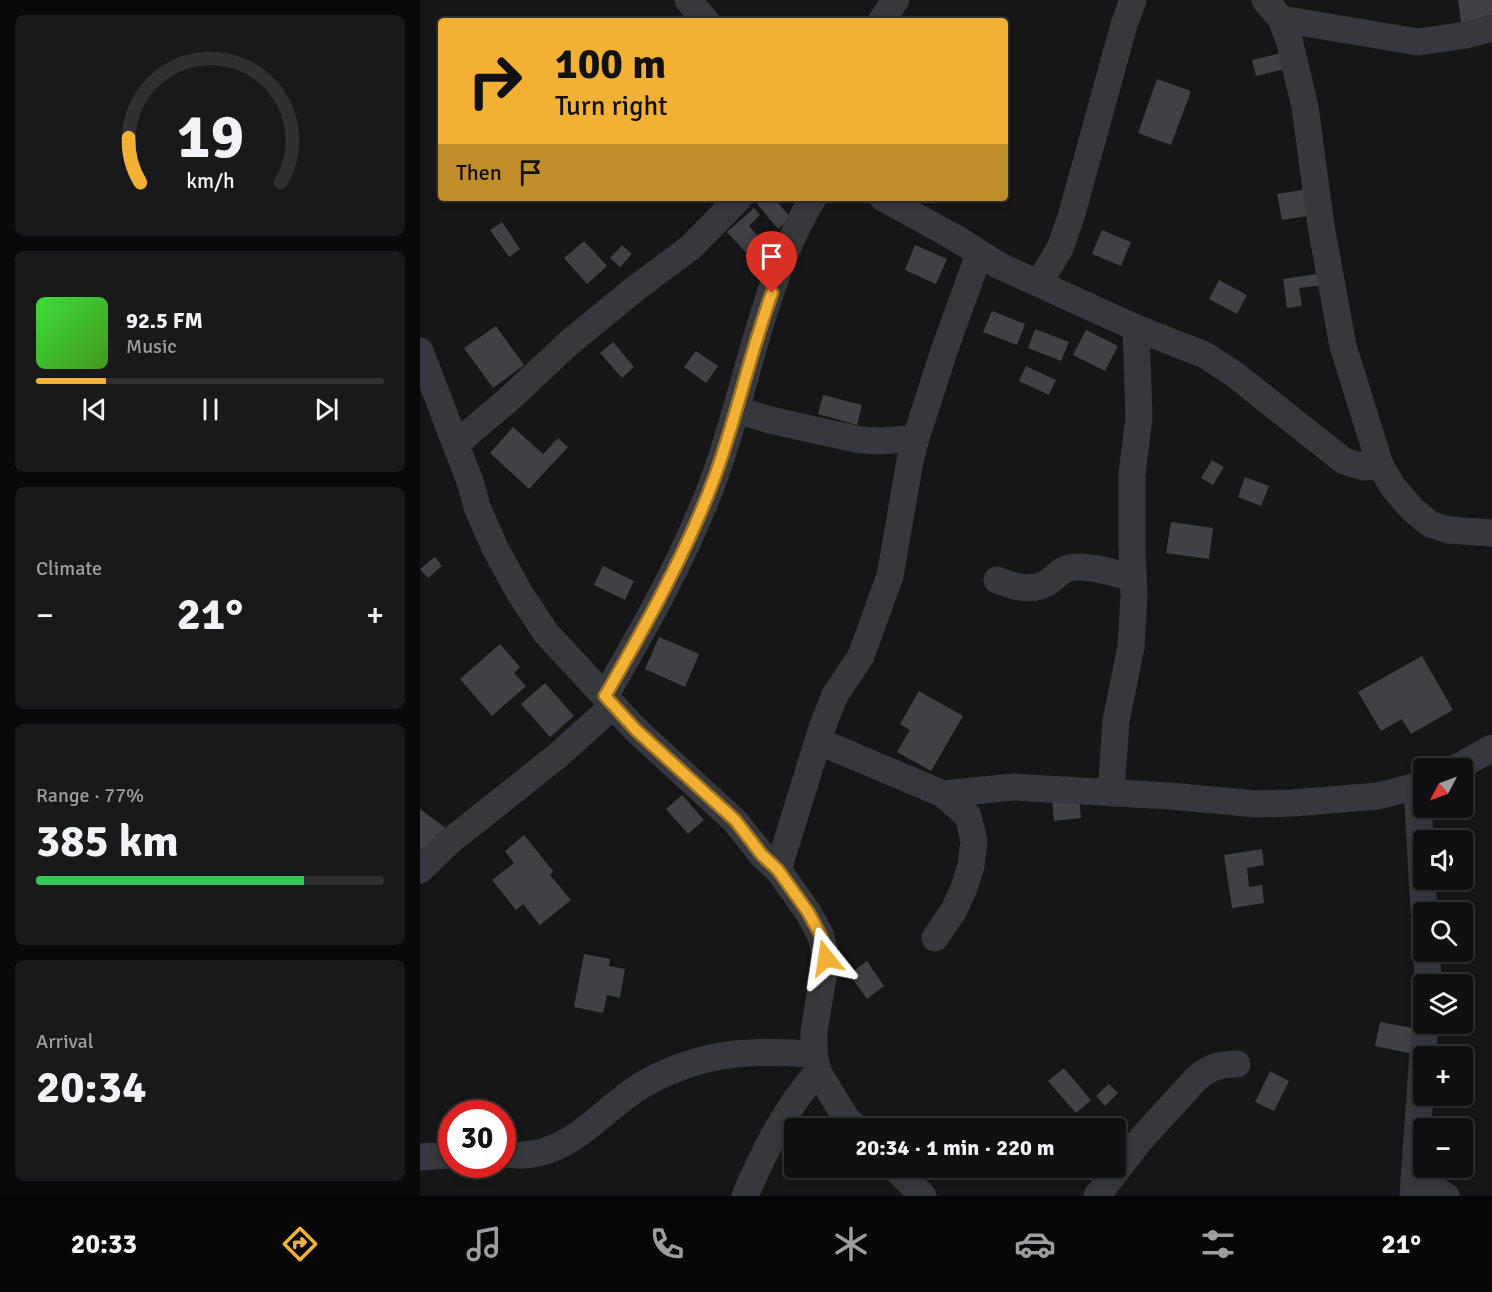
<!DOCTYPE html>
<html lang="en">
<head>
<meta charset="utf-8">
<style>
	body { margin:0; font-family:Signika,sans-serif; background:#19191b; color:#f1f3f6; height:100vh; display:flex; flex-direction:column; font-size:22px; white-space:nowrap }
	* { box-sizing:border-box; margin:0 }
	p { font-size:20px; color:#9c9d9f }
	.icon { flex:none; width:33px; height:33px; fill:none; stroke:currentColor; stroke-width:2; stroke-linecap:round; stroke-linejoin:round }
	.map { position:relative; flex:1; overflow:hidden }
	.sheet { display:flex; flex-direction:column; gap:15px; padding:15px; background:#09090a; width:420px }
	.sheet>* { flex:none }
	.hud { position:absolute; left:18px; top:18px; width:570px; height:183px; border-radius:6px; box-shadow:0 3px 9px #0003,0 0 0 2px #303032; background:#f2b134; color:#111; overflow:hidden }
	.needle { width:39px; rotate:229deg }
	.buttons { position:absolute; left:993px; top:758px; display:grid; gap:12px }
	.buttons a { display:grid; place-items:center; width:60px; height:60px; border-radius:6px; background:#101012; box-shadow:0 3px 9px #0003,0 0 0 2px #303032; font-size:30px }
	.speed { position:absolute; left:18px; top:1100px; display:flex; gap:12px; font-size:30px; font-weight:700; text-align:center }
	.speed>* { display:grid; place-content:center; width:78px; height:78px; border-radius:50%; background:#101012; box-shadow:0 3px 9px #0003,0 0 0 2px #303032; line-height:1 }
	.speed .limit { border:9px solid #d22; background:#fff; color:#111 }
	.pin { position:absolute; display:grid; place-items:center; width:51px; height:51px; color:#fff; margin:-62px -26px; border-radius:50% 50% 50% 0; rotate:-45deg; box-shadow:0 0 6px #0007 }
	.pin .icon { rotate:45deg }
	.me { position:absolute; width:66px; margin:-33px; rotate:345deg; stroke-linejoin:round; filter:drop-shadow(0 0 4px #0008) }
	.turn { display:flex; align-items:center; gap:21px; height:126px; padding:0 18px; font-size:27px }
	.turn .icon { width:78px; height:78px; stroke-width:2.5 }
	.turn b { display:block; font-size:42px; line-height:51px }
	.then { display:flex; align-items:center; height:57px; padding:0 18px; background:#0003; gap:12px; font-size:22px }
	.big { font-size:45px; font-weight:800; line-height:1.1 }
	.sheet .tile { flex:1; display:flex; flex-direction:column; justify-content:center; gap:9px; min-width:0; padding:0 21px; border-radius:9px; background:#19191b }
	.sheet .dial { align-items:center; gap:0 }
	.dial svg { height:156px; overflow:visible; fill:none; stroke:#303032; stroke-width:7; stroke-linecap:round; text-anchor:middle }
	.dial text { fill:#f1f3f6; stroke:none }
	.song { display:flex; align-items:center; gap:18px }
	.cover { width:72px; height:72px; border-radius:9px; background:linear-gradient(135deg,hsl(120 70% 55%),hsl(100 70% 35%)) }
	.played { height:6px; border-radius:3px; background:linear-gradient(90deg,#f2b134 20%,#303032 20%) }
	.keys { display:flex; justify-content:space-around; direction:ltr }
	.heat { display:flex; justify-content:space-between; align-items:center; font-size:33px; direction:ltr }
	.charge { height:9px; border-radius:4px; background:linear-gradient(90deg,#34c759 77%,#303032 0) }
	.trip { position:absolute; left:364px; top:1118px; width:342px; height:60px; border-radius:6px; background:#101012; box-shadow:0 3px 9px #0003,0 0 0 2px #303032; font-weight:800; line-height:60px; text-align:center }
	.tab-bar { display:flex; height:96px; justify-content:space-around; align-items:center; background:#060607; color:#9c9d9f }
	.tab-bar .icon { width:42px; height:42px }
	.tab-bar .current { color:#f2b134 }
	.tab-bar b { font-size:27px; color:#f1f3f6 }
	main { display:flex; flex:1; min-height:0 }
	.map>svg:first-child { display:block }
	.building { fill:#404145 }
	.lines { fill:none; stroke-linecap:round; stroke-linejoin:round }
	.minor { stroke:#37383d; stroke-width:27 }
	.route-casing { stroke:#9d7322; stroke-width:15 }
	.route { stroke:#f2b134; stroke-width:10 }
</style>
</head>
<body>
<main>
<section class="sheet">
<div class="tile dial"><svg viewBox="0 0 100 80">
<path d="M14 69A42 42 0 1 1 86 69"/>
<path d="M14 69A42 42 0 0 1 8 46" stroke="#f2b134"/>
<text x="50" y="56" font-size="32" font-weight="700">19</text>
<text x="50" y="72" font-size="11">km/h</text>
</svg></div>
<div class="tile">
<div class="song"><i class="cover"></i><div><b>92.5 FM</b><p>Music</p></div></div>
<div class="played"></div>
<div class="keys"><svg class="icon" aria-label="previous" viewBox="0 0 24 24"><path d="M18 5L8 12l10 7zM5 5v14"/></svg><svg class="icon" aria-label="pause" viewBox="0 0 24 24"><path d="M8 5v14M16 5v14"/></svg><svg class="icon" aria-label="next" viewBox="0 0 24 24"><path d="M6 5l10 7-10 7zM19 5v14"/></svg></div>
</div>
<div class="tile"><p>Climate</p>
<div class="heat"><a>−</a><b class="big">21°</b><a>+</a></div>
</div>
<div class="tile"><p>Range · 77%</p><b class="big">385 km</b><div class="charge"></div></div>
<div class="tile"><p>Arrival</p><b class="big">20:34</b></div>
</section>
<div class="map">
<svg width="1072" height="1196" viewBox="0 0 1072 1196">
	<rect width="100%" height="100%" fill="#161618"/>
	<path class="building" d="M 1038,0 L 1072,0 L 1072,24 L 1042,29 Z
		M 861,53 L 865,69 L 836,76 L 832,60 Z
		M 737,79 L 771,91 L 751,145 L 718,133 Z
		M 894,188 L 899,214 L 862,220 L 857,194 Z
		M 345,198 L 354,198 L 371,218 L 358,229 L 337,204 Z
		M 334,208 L 340,215 L 329,226 L 344,243 L 329,256 L 307,232 Z
		M 82,222 L 100,249 L 89,257 L 70,230 Z
		M 682,230 L 711,242 L 701,266 L 672,254 Z
		M 164,241 L 187,266 L 167,284 L 144,258 Z
		M 202,245 L 212,254 L 200,267 L 190,258 Z
		M 495,245 L 527,259 L 516,284 L 485,270 Z
		M 903,273 L 905,285 L 879,288 L 882,306 L 867,308 L 863,279 Z
		M 799,280 L 827,295 L 817,314 L 789,299 Z
		M 572,311 L 605,324 L 597,345 L 563,332 Z
		M 76,326 L 104,365 L 73,388 L 44,348 Z
		M 615,329 L 649,342 L 641,361 L 608,348 Z
		M 666,330 L 698,346 L 685,371 L 653,355 Z
		M 193,342 L 214,367 L 202,378 L 180,353 Z
		M 276,351 L 298,366 L 286,383 L 264,367 Z
		M 606,366 L 636,380 L 629,395 L 599,381 Z
		M 403,395 L 442,405 L 437,425 L 398,414 Z
		M 93,427 L 123,454 L 138,438 L 148,447 L 109,489 L 70,453 Z
		M 792,460 L 804,467 L 793,485 L 781,478 Z
		M 825,477 L 849,486 L 841,506 L 818,497 Z
		M 751,522 L 793,528 L 789,559 L 746,553 Z
		M 15,557 L 22,566 L 8,578 L 0,569 Z
		M 183,566 L 214,581 L 205,600 L 174,585 Z
		M 239,637 L 279,654 L 265,687 L 225,669 Z
		M 80,644 L 100,667 L 94,673 L 106,686 L 72,716 L 40,679 Z
		M 1002,656 L 1033,710 L 991,734 L 982,719 L 961,731 L 938,692 Z
		M 125,683 L 154,716 L 130,737 L 101,704 Z
		M 499,691 L 543,716 L 511,771 L 477,752 L 490,730 L 480,724 Z
		M 262,795 L 284,820 L 268,834 L 246,809 Z
		M 659,797 L 661,818 L 634,821 L 632,799 Z
		M 0,809 L 27,829 L 8,855 L 0,849 Z
		M 104,835 L 133,871 L 130,875 L 151,900 L 120,925 L 103,904 L 96,910 L 72,880 L 94,863 L 85,851 Z
		M 842,849 L 844,865 L 827,868 L 829,887 L 842,885 L 844,903 L 812,908 L 804,855 Z
		M 164,954 L 190,959 L 189,966 L 205,969 L 200,998 L 187,995 L 183,1013 L 154,1007 Z
		M 447,961 L 464,986 L 447,999 L 429,974 Z
		M 960,1022 L 998,1029 L 993,1054 L 955,1046 Z
		M 644,1068 L 671,1100 L 656,1113 L 628,1081 Z
		M 850,1071 L 869,1081 L 854,1111 L 835,1102 Z
		M 689,1084 L 698,1093 L 685,1106 L 676,1096 Z"/>
	<g class="lines">
		<path class="minor" d="M 268,0 L 286,21
			M 845,0 L 861,19 L 869,40 L 885,107 L 901,226 L 923,346 L 960,465 L 973,487 L 992,509 L 1010,524 L 1029,530 L 1072,533
			M 861,19 L 998,42 L 1046,35 L 1072,28
			M 461,21 L 476,0
			M 463,198 L 534,237 L 578,265 L 716,328 L 785,355 L 814,374 L 924,461 L 944,467 L 960,465
			M 619,283 L 640,248 L 651,217 L 704,25 L 713,0
			M 0,351 L 51,484 L 57,507 L 75,548 L 99,592 L 126,633 L 216,730 L 315,821 L 342,855 L 358,870 L 388,912 L 401,936 L 406,959 L 394,1031 L 394,1054 L 398,1072 L 426,1118 L 436,1128
			M 317,410 L 350,420 L 440,440 L 462,441 L 496,438
			M 36,444 L 89,399 L 150,342 L 216,288 L 271,247 L 319,198
			M 577,580 C 595,587 613,593 630,581 C 637,576 640,570 649,568 C 666,564 696,573 713,578
			M 185,696 C 226,625 267,553 295,476 C 328,384 342,283 393,198
			M 398,741 L 523,794 L 548,816 L 554,841 L 551,866 L 544,888 L 534,910 L 515,938
			M 1036,768 L 1072,748
			M 997,786 L 1004,912
			M 691,793 L 696,721 L 711,647 L 714,595 L 712,548 L 712,474 L 719,418 L 716,328
			M 523,794 L 593,787 L 750,796 L 836,804 L 873,803 L 958,796 L 1004,784
			M 0,870 L 29,842 L 136,757 L 193,706
			M 358,870 L 402,728 L 415,695 L 441,656 L 470,576 L 490,461 L 496,438 L 524,351 L 559,254
			M 1007,951 L 1008,984
			M 82,1154 C 90,1154 98,1156 105,1155 C 157,1151 186,1104 229,1081 C 289,1050 329,1051 394,1054
			M 0,1157 L 32,1155
			M 474,1167 L 503,1196
			M 994,1178 L 1026,1196
			M 325,1196 C 344,1152 365,1108 398,1072
			M 677,1196 L 721,1139 L 777,1078 C 790,1067 800,1064 817,1064
			M 993,1196 L 1005,1023"/>
	</g>
	<g class="lines">
		<defs>
			<path id="route" d="M 352,293 C 330,353 317,416 295,476 C 267,552 226,625 185,696 L 216,730 L 315,820 L 342,855 L 358,870 L 388,912 L 401,936 L 406,958"/>
		</defs>
		<use href="#route" class="route-casing"/>
		<use href="#route" class="route"/>
	</g>
</svg>
<div class="buttons">
<a><svg class="needle" viewBox="-14 -14 28 28"><path d="M0-13l5 13h-10z" fill="#e53935"/><path d="M0 13l5-13h-10z" fill="#9c9d9f"/></svg></a>
<a><svg class="icon" aria-label="sound" viewBox="0 0 24 24"><path d="M4 9h4l5-4v14l-5-4H4zM17 9q2 3 0 6"/></svg></a>
<a><svg class="icon" aria-label="search" viewBox="0 0 24 24"><circle cx="10" cy="10" r="6"/><path d="M15 15l6 6"/></svg></a>
<a><svg class="icon" aria-label="layers" viewBox="0 0 24 24"><path d="M12 4l9 5-9 5-9-5zM3 14l9 5 9-5"/></svg></a>
<a>+</a>
<a>−</a>
</div>
<div class="speed"><div class="limit">30</div></div>
<div class="pin" style="left:352px;top:293px;background:#d93025"><svg class="icon" aria-label="arrive" viewBox="0 0 24 24"><path d="M6 21V4h12l-3 4 3 4H6"/></svg></div>
<svg class="me" style="left:406px;top:958px" viewBox="-20 -20 40 40"><path d="M0-17L14 15 0 8-14 15z" fill="#f2b134" stroke="#fff" stroke-width="4"/></svg>
<div class="trip">20:34 · 1 min · 220 m</div>
<div class="hud">
<div class="turn"><svg class="icon" aria-label="right" viewBox="0 0 24 24"><path d="M7 20v-9h11M14 6l5 5-5 5"/></svg><div><b>100 m</b>Turn right</div></div>
<div class="then">Then<svg class="icon" aria-label="arrive" viewBox="0 0 24 24"><path d="M6 21V4h12l-3 4 3 4H6"/></svg></div>
</div>
</div>
</main>
<nav class="tab-bar">
<b>20:33</b>
<svg class="icon current" aria-label="directions" viewBox="0 0 24 24"><path d="M12 3l9 9-9 9-9-9zM9 14v-3h6M13 9l2 2-2 2"/></svg>
<svg class="icon" aria-label="music" viewBox="0 0 24 24"><path d="M9 18V5l10-2v13"/><circle cx="6" cy="18" r="3"/><circle cx="16" cy="16" r="3"/></svg>
<svg class="icon" aria-label="phone" viewBox="0 0 24 24"><path d="M5 4h4l2 5-3 2q2 4 5 5l2-3 5 2v4C11 20 4 13 5 4z"/></svg>
<svg class="icon" aria-label="climate" viewBox="0 0 24 24"><path d="M12 3v18M4 7l16 10M4 17L20 7"/></svg>
<svg class="icon" aria-label="car" viewBox="0 0 24 24"><path d="M5 17H2v-5l4-1 3-4h7l3 4 3 1v5h-3M9 17h6M6 11h13"/><circle cx="7" cy="17" r="2"/><circle cx="17" cy="17" r="2"/></svg>
<svg class="icon" aria-label="filters" viewBox="0 0 24 24"><path d="M4 7h16M4 17h16"/><circle cx="9" cy="7" r="2"/><circle cx="15" cy="17" r="2"/></svg>
<b>21°</b>
</nav>
</body>
</html>
